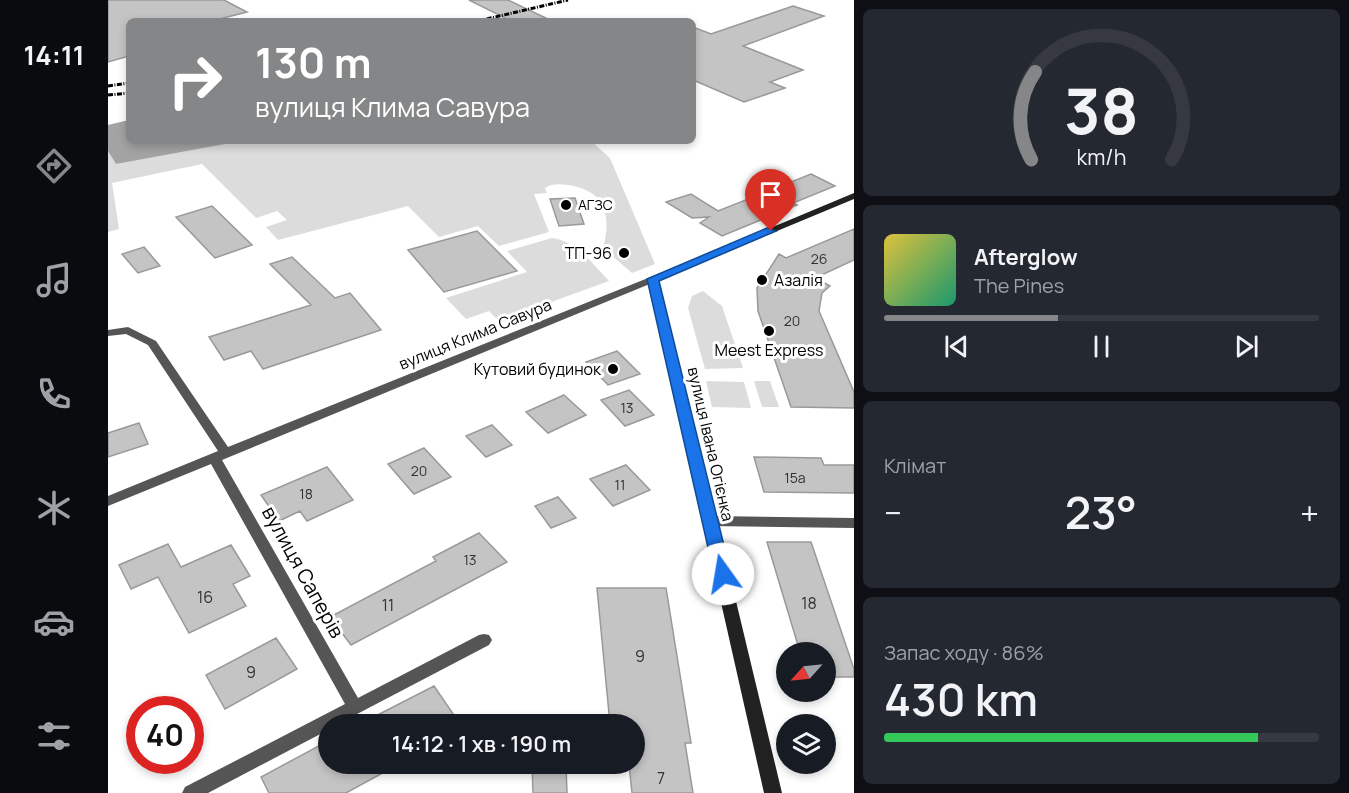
<!DOCTYPE html>
<html lang="uk">
<head>
<meta charset="utf-8">
<style>
	body { margin:0; font-family:Manrope,sans-serif; background:#242831; color:#f1f3f6; height:100vh; display:flex; flex-direction:column; font-size:22px; white-space:nowrap }
	* { box-sizing:border-box; margin:0 }
	p { font-size:20px; color:#9ea1a6 }
	.icon { flex:none; width:33px; height:33px; fill:none; stroke:currentColor; stroke-width:2; stroke-linecap:round; stroke-linejoin:round }
	.map { position:relative; flex:1; overflow:hidden }
	.panel { display:flex; flex-direction:column; gap:9px; padding:9px; background:#0d0f14; width:495px }
	.panel>* { flex:none }
	.hud { position:absolute; left:18px; top:18px; width:570px; height:126px; border-radius:9px; box-shadow:0 3px 9px #0003; background:#858687; color:#fff; overflow:hidden }
	.needle { width:39px; rotate:243deg }
	.buttons { position:absolute; left:668px; top:642px; display:grid; gap:12px }
	.buttons a { display:grid; place-items:center; width:60px; height:60px; border-radius:50%; background:#171b24; box-shadow:0 3px 9px #0003; font-size:30px }
	.speed { position:absolute; left:18px; top:696px; display:flex; gap:12px; font-size:30px; font-weight:700; text-align:center }
	.speed>* { display:grid; place-content:center; width:78px; height:78px; border-radius:50%; background:#171b24; box-shadow:0 3px 9px #0003; line-height:1 }
	.speed .limit { border:9px solid #d22; background:#fff; color:#111 }
	.pin { position:absolute; display:grid; place-items:center; width:51px; height:51px; color:#fff; margin:-62px -26px; border-radius:50% 50% 50% 0; rotate:-45deg; box-shadow:0 0 6px #0007 }
	.pin .icon { rotate:45deg }
	.me { position:absolute; width:66px; margin:-33px; rotate:347deg; stroke-linejoin:round; filter:drop-shadow(0 0 4px #0008) }
	.turn { display:flex; align-items:center; gap:21px; height:126px; padding:0 30px; font-size:27px }
	.turn .icon { width:78px; height:78px; stroke-width:2.5 }
	.turn b { display:block; font-size:42px; line-height:51px }
	.big { font-size:45px; font-weight:600; line-height:1.1 }
	.panel .widget { flex:1; display:flex; flex-direction:column; justify-content:center; gap:9px; min-width:0; padding:0 21px; border-radius:9px; background:#242831 }
	.panel .dial { align-items:center; gap:0 }
	.dial svg { height:156px; overflow:visible; fill:none; stroke:#363941; stroke-width:7; stroke-linecap:round; text-anchor:middle }
	.dial text { fill:#f1f3f6; stroke:none }
	.song { display:flex; align-items:center; gap:18px }
	.cover { width:72px; height:72px; border-radius:9px; background:linear-gradient(135deg,hsl(50 70% 55%),hsl(160 70% 35%)) }
	.played { height:6px; border-radius:3px; background:linear-gradient(90deg,#858687 40%,#363941 40%) }
	.keys { display:flex; justify-content:space-around; direction:ltr }
	.heat { display:flex; justify-content:space-between; align-items:center; font-size:33px; direction:ltr }
	.charge { height:9px; border-radius:4px; background:linear-gradient(90deg,#34c759 86%,#363941 0) }
	.trip { position:absolute; left:210px; top:714px; width:327px; height:60px; border-radius:30px; background:#171b24; box-shadow:0 3px 9px #0003; font-weight:600; line-height:60px; text-align:center }
	main { display:flex; flex:1; min-height:0 }
	.tabs { display:flex; flex-direction:column; width:108px; justify-content:space-around; align-items:center; background:#090b0e; color:#9ea1a6 }
	.tabs .icon { width:42px; height:42px }
	.tabs .selected { color:#858687 }
	.tabs b { font-size:27px; color:#f1f3f6 }
	.map>svg:first-child { display:block }
	.green { fill:#dcdcdc }
	.water { fill:#a3a3a3 }
	.building { fill:#c4c4c4; stroke:#999; stroke-width:1.5 }
	.lines { fill:none; stroke-linecap:round; stroke-linejoin:round }
	.street { fill:#555; fill-rule:evenodd }
	.secondary { fill:#222; fill-rule:evenodd }
	.rail { stroke:#000; stroke-width:3; stroke-dasharray:5 1.5 1 1.5; stroke-linecap:butt }
	.route { fill:#1a73e8; stroke:#114b97; stroke-width:1.5 }
	.poi-dot { fill:#000; stroke:#fff; stroke-width:2 }
	.labels { text-anchor:middle; stroke-width:6; stroke-linejoin:round; paint-order:stroke }
	.far-poi-label { font-size:14px; fill:#000; stroke:#fff; text-anchor:start }
	.number-label { font-size:14px; fill:#313131 }
	.poi-label { font-size:16px; fill:#000; stroke:#fff; text-anchor:end }
	.street-label { font-size:16px; fill:#000; stroke:#fff }
	.near-number-label { font-size:16px; fill:#313131 }
	.near-street-label { font-size:20px; fill:#000; stroke:#fff }
</style>
</head>
<body>
<main>
<nav class="tabs">
<b>14:11</b>
<svg class="icon selected" aria-label="directions" viewBox="0 0 24 24"><path d="M12 3l9 9-9 9-9-9zM9 14v-3h6M13 9l2 2-2 2"/></svg>
<svg class="icon" aria-label="music" viewBox="0 0 24 24"><path d="M9 18V5l10-2v13"/><circle cx="6" cy="18" r="3"/><circle cx="16" cy="16" r="3"/></svg>
<svg class="icon" aria-label="phone" viewBox="0 0 24 24"><path d="M5 4h4l2 5-3 2q2 4 5 5l2-3 5 2v4C11 20 4 13 5 4z"/></svg>
<svg class="icon" aria-label="climate" viewBox="0 0 24 24"><path d="M12 3v18M4 7l16 10M4 17L20 7"/></svg>
<svg class="icon" aria-label="car" viewBox="0 0 24 24"><path d="M5 17H2v-5l4-1 3-4h7l3 4 3 1v5h-3M9 17h6M6 11h13"/><circle cx="7" cy="17" r="2"/><circle cx="17" cy="17" r="2"/></svg>
<svg class="icon" aria-label="filters" viewBox="0 0 24 24"><path d="M4 7h16M4 17h16"/><circle cx="9" cy="7" r="2"/><circle cx="15" cy="17" r="2"/></svg>
</nav>
<div class="map">
<svg width="746" height="793" viewBox="0 0 746 793">
	<rect width="100%" height="100%" fill="#fff"/>
	<path class="green" d="M 121,141 L 483,141 L 502,158 L 547,264 L 524,273 L 495,248 C 504,216 497,190 460,185 C 452,184 444,183 437,188 L 439,193 L 426,194 L 441,232 L 391,246 L 370,226 L 331,237 L 300,206 L 170,240 L 158,227 L 179,220 L 169,211 L 148,218 L 94,164 L 4,183 L 11,229 L 0,232 L 0,151 L 8,164 Z
		M 444,238 C 468,241 485,264 501,281 L 391,321 L 381,311 L 358,319 L 338,298 L 419,272 L 399,251 Z
		M 595,291 L 614,306 L 635,368 L 597,369 L 580,308 L 584,296 Z
		M 598,381 L 636,382 L 643,408 L 604,407 Z
		M 646,381 L 662,381 L 671,407 L 654,407 Z"/>
	<path class="water" d="M 21,120 L 21,141 L 122,143 L 8,164 L 0,151 L 0,125 Z"/>
	<path class="building" d="M 0,0 L 116,0 L 139,12 L 104,21 L 21,21 L 21,56 L 0,62 Z
		M 361,0 L 400,0 L 444,21 L 403,21 Z
		M 685,6 L 716,16 L 635,46 L 695,70 L 662,82 L 677,88 L 636,102 L 585,80 L 585,27 L 603,34 Z
		M 703,174 L 727,186 L 685,203 L 689,205 L 614,236 L 592,223 L 601,217 L 584,218 L 558,202 L 583,194 L 610,211 Z
		M 467,198 L 476,224 L 451,226 L 442,199 Z
		M 104,206 L 144,245 L 107,258 L 68,217 Z
		M 746,229 L 746,260 L 707,278 L 722,286 L 714,293 L 711,311 L 746,392 L 746,408 L 683,407 L 650,311 L 649,288 L 671,254 L 678,258 Z
		M 369,231 L 409,271 L 336,292 L 300,250 Z
		M 36,247 L 52,266 L 30,273 L 14,254 Z
		M 184,257 L 227,298 L 242,293 L 273,330 L 155,369 L 143,351 L 116,360 L 101,337 L 203,305 L 162,264 Z
		M 509,351 L 532,374 L 500,385 L 478,362 Z
		M 521,390 L 546,415 L 517,426 L 493,400 Z
		M 456,395 L 478,415 L 440,433 L 418,412 Z
		M 31,423 L 40,444 L 0,457 L 0,433 Z
		M 384,425 L 404,445 L 378,457 L 358,436 Z
		M 316,448 L 343,477 L 306,494 L 280,464 Z
		M 646,457 L 713,458 L 716,465 L 746,465 L 746,493 L 656,492 Z
		M 518,465 L 542,490 L 505,506 L 482,479 Z
		M 219,467 L 245,500 L 199,521 L 192,511 L 171,521 L 153,495 Z
		M 450,497 L 468,518 L 443,528 L 427,506 Z
		M 371,533 L 399,562 L 243,645 L 222,617 L 328,561 L 325,557 Z
		M 659,542 L 703,542 L 746,669 L 746,677 L 717,677 L 717,652 L 692,652 Z
		M 60,544 L 73,567 L 123,545 L 142,576 L 125,584 L 138,606 L 81,633 L 50,577 L 23,589 L 11,565 Z
		M 489,588 L 558,588 L 583,743 L 577,743 L 585,793 L 524,793 L 521,764 L 526,764 L 526,724 L 502,724 Z
		M 168,638 L 189,669 L 117,709 L 98,675 Z
		M 326,686 L 352,724 L 252,724 Z
		M 220,741 L 220,764 L 291,764 L 238,793 L 161,793 L 153,777 Z
		M 424,764 L 458,764 L 459,793 L 425,793 Z"/>
	<g class="lines">
		<path class="street" d="M 545,276 L 549,277 L 550,279 L 549,281 L 114,460 L 250,698 L 371,635 L 376,634 L 381,635 L 384,640 L 381,645 L 230,724 L 220,724 L 220,730 L 100,793 L 74,793 L 77,787 L 237,704 L 103,464 L 0,506 L 0,496 L 110,451 L 40,345 L 18,334 L 0,336 L 0,330 L 20,327 L 48,341 L 120,447 Z
			M 602,516 L 746,518 L 746,528 L 602,526 L 597,525 L 595,521 L 597,517 Z"/>
		<path class="secondary" d="M 746,193 L 746,199 L 551,280 L 674,793 L 656,793 L 540,279 Z"/>
		<path class="rail" d="M 370,21 L 460,0
			M 0,86 L 21,83
			M 0,95 L 21,93"/>
	</g>
	<path class="route" d="M 659,228 L 668,231 L 551,281 L 623,574 L 615,580 L 606,574 L 539,279 Z"/>
	<g class="poi-dot">
		<circle cx="458" cy="205" r="6"/>
		<circle cx="516" cy="253" r="6"/>
		<circle cx="654" cy="280" r="6"/>
		<circle cx="661" cy="331" r="6"/>
		<circle cx="505" cy="369" r="6"/>
	</g>
	<g class="labels">
		<g class="far-poi-label">
			<text x="470" y="210">АГЗС</text>
		</g>
		<g class="number-label">
			<text x="711" y="264">26</text>
			<text x="684" y="326">20</text>
			<text x="519" y="413">13</text>
			<text x="311" y="476">20</text>
			<text x="687" y="483">15а</text>
			<text x="512" y="490">11</text>
			<text x="198" y="499">18</text>
			<text x="362" y="565">13</text>
		</g>
		<g class="poi-label">
			<text x="504" y="259">ТП-96</text>
			<text x="666" y="286" text-anchor="start">Азалія</text>
			<text x="661" y="356" text-anchor="middle">Meest Express</text>
			<text x="493" y="375">Кутовий будинок</text>
		</g>
		<g class="street-label">
			<text transform="translate(367 334) rotate(-22)" y="6">вулиця Клима Савура</text>
			<text transform="translate(603 444) rotate(77)" y="6">вулиця Івана Огієнка</text>
		</g>
		<g class="near-number-label">
			<text x="97" y="603">16</text>
			<text x="701" y="609">18</text>
			<text x="280" y="611">11</text>
			<text x="532" y="662">9</text>
			<text x="143" y="678">9</text>
			<text x="553" y="784">7</text>
		</g>
		<g class="near-street-label">
			<text transform="translate(195 572) rotate(61)" y="7">вулиця Саперів</text>
		</g>
	</g>
</svg>
<div class="buttons">
<a><svg class="needle" viewBox="-14 -14 28 28"><path d="M0-13l5 13h-10z" fill="#e53935"/><path d="M0 13l5-13h-10z" fill="#9ea1a6"/></svg></a>
<a><svg class="icon" aria-label="layers" viewBox="0 0 24 24"><path d="M12 4l9 5-9 5-9-5zM3 14l9 5 9-5"/></svg></a>
</div>
<div class="speed"><div class="limit">40</div></div>
<div class="pin" style="left:663px;top:231px;background:#d93025"><svg class="icon" aria-label="arrive" viewBox="0 0 24 24"><path d="M6 21V4h12l-3 4 3 4H6"/></svg></div>
<svg class="me" style="left:615px;top:574px" viewBox="-20 -20 40 40"><circle r="19" fill="#fff"/><path d="M0-13L10 11 0 6-10 11z" fill="#1a73e8"/></svg>
<div class="trip">14:12 · 1 хв · 190 m</div>
<div class="hud">
<div class="turn"><svg class="icon" aria-label="right" viewBox="0 0 24 24"><path d="M7 20v-9h11M14 6l5 5-5 5"/></svg><div><b>130 m</b>вулиця Клима Савура</div></div>
</div>
</div>
<section class="panel">
<div class="widget dial"><svg viewBox="0 0 100 80">
<path d="M14 69A42 42 0 1 1 86 69"/>
<path d="M14 69A42 42 0 0 1 16 24" stroke="#858687"/>
<text x="50" y="56" font-size="32" font-weight="700">38</text>
<text x="50" y="72" font-size="11">km/h</text>
</svg></div>
<div class="widget">
<div class="song"><i class="cover"></i><div><b>Afterglow</b><p>The Pines</p></div></div>
<div class="played"></div>
<div class="keys"><svg class="icon" aria-label="previous" viewBox="0 0 24 24"><path d="M18 5L8 12l10 7zM5 5v14"/></svg><svg class="icon" aria-label="pause" viewBox="0 0 24 24"><path d="M8 5v14M16 5v14"/></svg><svg class="icon" aria-label="next" viewBox="0 0 24 24"><path d="M6 5l10 7-10 7zM19 5v14"/></svg></div>
</div>
<div class="widget"><p>Клімат</p>
<div class="heat"><a>−</a><b class="big">23°</b><a>+</a></div>
</div>
<div class="widget"><p>Запас ходу · 86%</p><b class="big">430 km</b><div class="charge"></div></div>
</section>
</main>
</body>
</html>
